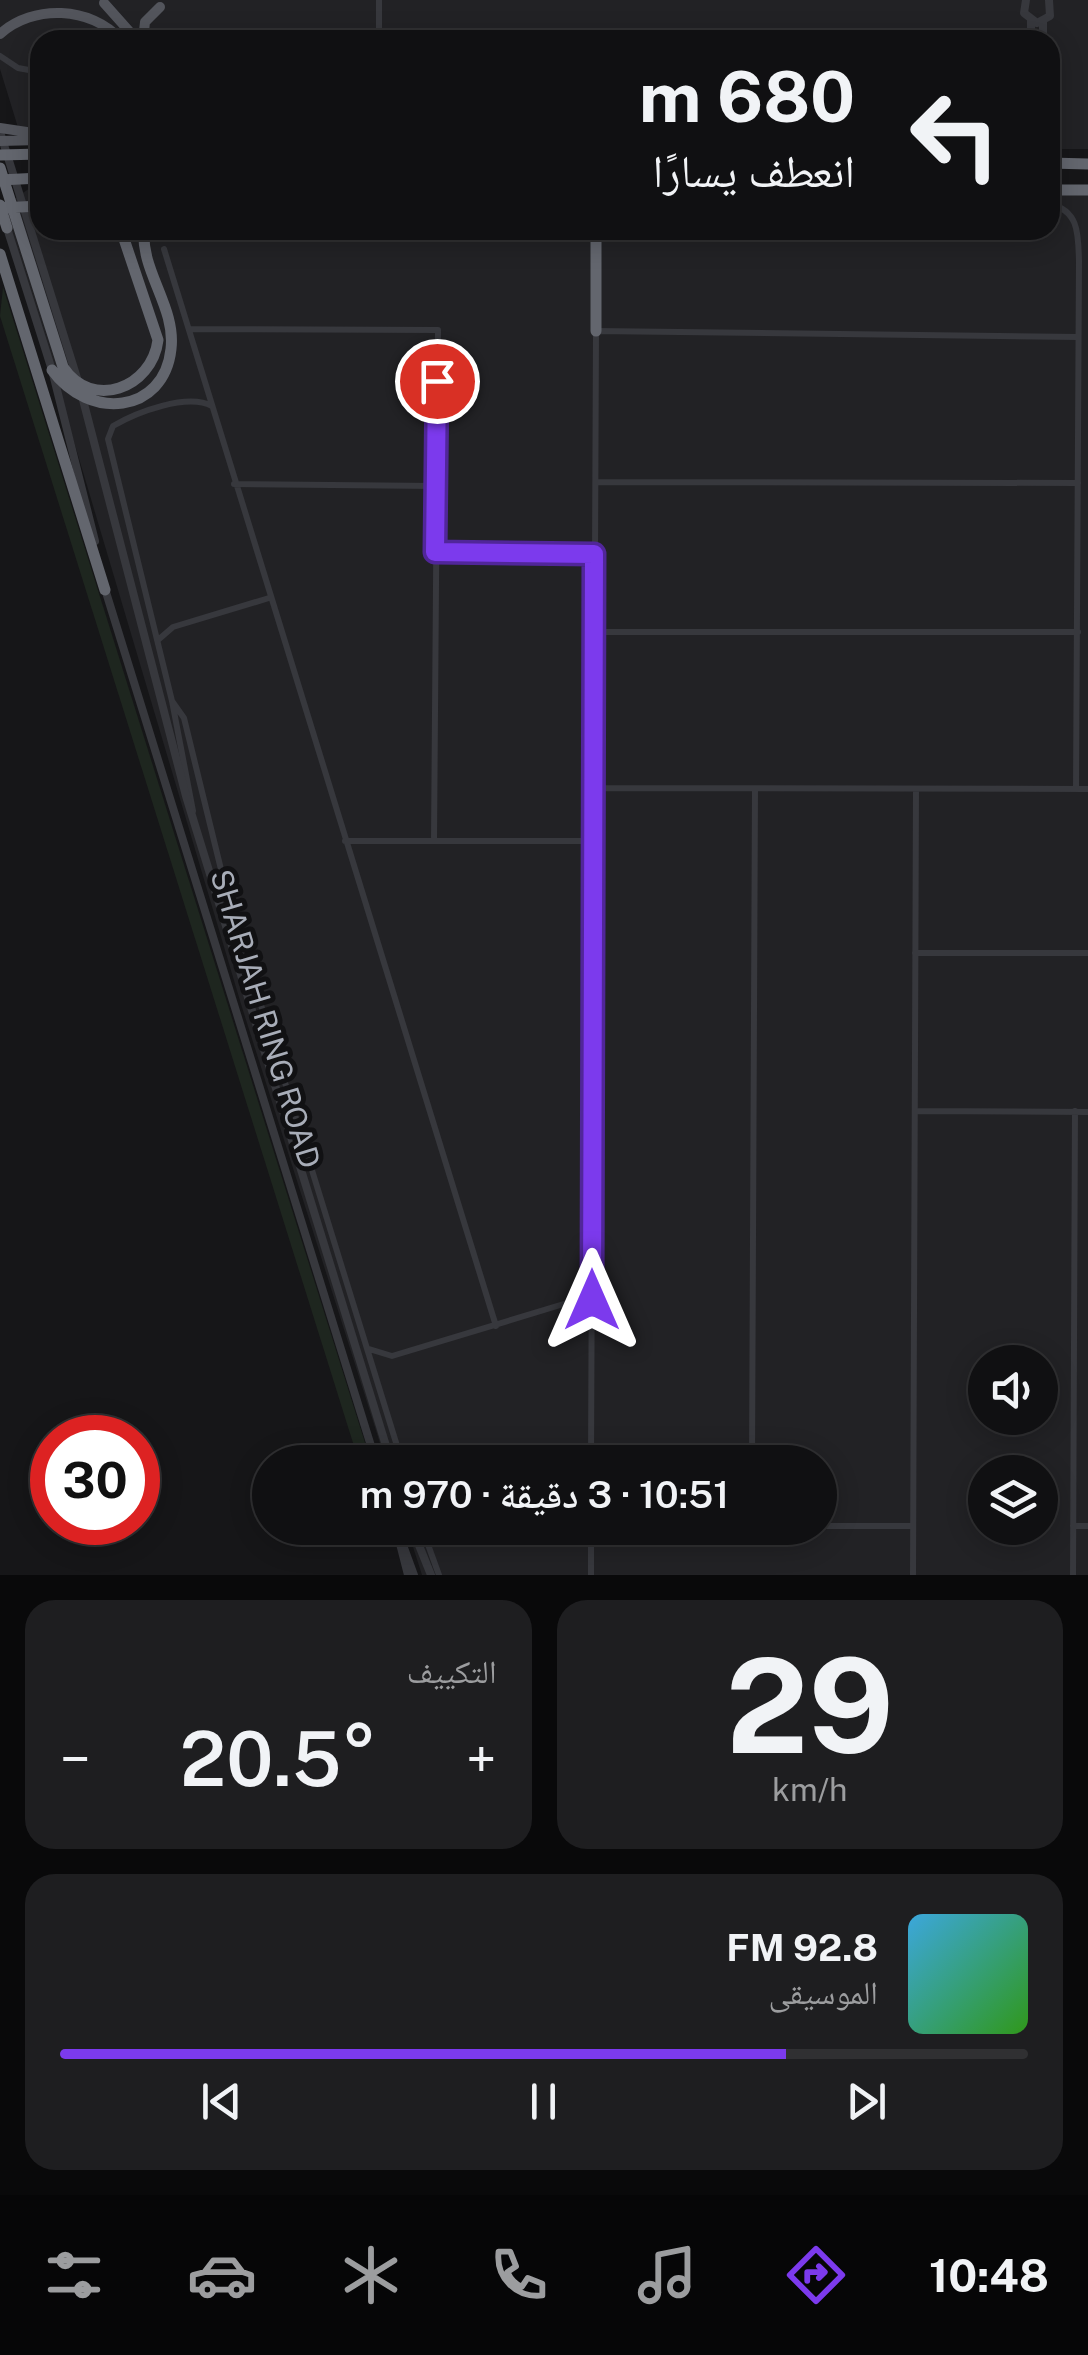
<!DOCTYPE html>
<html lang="ar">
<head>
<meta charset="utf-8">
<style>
	body { margin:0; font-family:"Public Sans","Noto Naskh Arabic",sans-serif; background:#1e1e20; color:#f1f3f6; direction:rtl; height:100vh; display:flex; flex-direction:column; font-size:38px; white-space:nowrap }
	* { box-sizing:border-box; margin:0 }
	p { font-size:32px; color:#9c9d9f }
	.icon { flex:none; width:55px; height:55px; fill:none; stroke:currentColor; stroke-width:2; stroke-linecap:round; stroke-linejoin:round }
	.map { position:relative; height:1575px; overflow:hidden; direction:ltr }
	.details { display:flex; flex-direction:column; gap:25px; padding:25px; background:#09090a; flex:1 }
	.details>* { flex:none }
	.hud { position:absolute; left:30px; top:30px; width:1030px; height:210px; border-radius:30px; box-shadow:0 5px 25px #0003,0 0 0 2px #303032; direction:rtl; background:#101012; color:#f1f3f6; overflow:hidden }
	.controls { position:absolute; left:968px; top:1345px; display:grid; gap:20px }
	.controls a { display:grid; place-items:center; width:90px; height:90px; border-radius:50%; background:#101012; box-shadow:0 5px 25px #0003,0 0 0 2px #303032; font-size:50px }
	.speed { position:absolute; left:30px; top:1415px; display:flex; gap:20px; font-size:50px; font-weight:700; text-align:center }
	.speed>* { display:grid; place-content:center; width:130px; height:130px; border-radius:50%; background:#101012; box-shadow:0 5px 25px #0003,0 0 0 2px #303032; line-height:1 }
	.speed .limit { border:15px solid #d22; background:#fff; color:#111 }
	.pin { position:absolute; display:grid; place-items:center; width:85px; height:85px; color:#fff; margin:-42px; border:5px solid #fff; border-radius:50%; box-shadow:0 2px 10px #0007 }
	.me { position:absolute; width:110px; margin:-55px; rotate:0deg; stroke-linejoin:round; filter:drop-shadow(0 0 8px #0008) }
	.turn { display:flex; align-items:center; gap:35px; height:210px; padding:0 40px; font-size:45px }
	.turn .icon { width:130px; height:130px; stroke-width:2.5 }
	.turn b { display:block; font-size:70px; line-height:85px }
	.big { font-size:75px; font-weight:600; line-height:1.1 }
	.details .card { flex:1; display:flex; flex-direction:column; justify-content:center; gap:15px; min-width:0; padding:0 35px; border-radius:30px; background:#1e1e20 }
	.details .dial { align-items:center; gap:0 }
	.dial b { font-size:130px; line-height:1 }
	.song { display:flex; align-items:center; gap:30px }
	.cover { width:120px; height:120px; border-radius:15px; background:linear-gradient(135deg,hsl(200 70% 55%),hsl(110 70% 35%)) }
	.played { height:10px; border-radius:5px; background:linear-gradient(90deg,#7c3aed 75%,#303032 75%) }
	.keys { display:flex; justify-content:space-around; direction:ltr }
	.heat { display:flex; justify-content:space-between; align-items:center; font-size:55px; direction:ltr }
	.details .tiles { flex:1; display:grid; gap:25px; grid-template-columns:1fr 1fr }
	.card:last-child { grid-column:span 2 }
	.trip { position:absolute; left:252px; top:1445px; width:585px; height:100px; border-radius:50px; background:#101012; box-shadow:0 5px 25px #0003,0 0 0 2px #303032; font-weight:600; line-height:100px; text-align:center; direction:rtl }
	.dock { display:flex; height:160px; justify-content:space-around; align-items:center; background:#060607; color:#9c9d9f }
	.dock .icon { width:70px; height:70px }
	.dock .current { color:#7c3aed }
	.dock b { font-size:45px; color:#f1f3f6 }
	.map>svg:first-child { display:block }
	.built { fill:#222225; fill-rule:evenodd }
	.green { fill:#1e261f }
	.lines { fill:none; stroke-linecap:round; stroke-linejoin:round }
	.minor { stroke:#37383d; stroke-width:6 }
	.tertiary { stroke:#37383d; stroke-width:8 }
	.primary { stroke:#53555c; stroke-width:10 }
	.motorway { stroke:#63666e; stroke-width:11 }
	.route-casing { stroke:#51269a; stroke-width:25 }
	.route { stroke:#7c3aed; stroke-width:18 }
	.labels { text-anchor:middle; stroke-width:10; stroke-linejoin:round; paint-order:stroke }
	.street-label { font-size:30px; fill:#a8adb8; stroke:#111113 }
</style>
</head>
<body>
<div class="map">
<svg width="1088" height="1575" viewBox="0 0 1088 1575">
	<rect width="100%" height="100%" fill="#161618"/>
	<path class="built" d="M 0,0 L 1088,0 L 1088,149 L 1050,149 L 1050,40 L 40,40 L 40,135 L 20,134 L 0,69 Z
		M 30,188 L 40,189 L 40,230 L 1050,230 L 1050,192 L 1088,192 L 1088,1575 L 422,1575 L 407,1528 L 820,1528 L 820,1462 L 386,1462 L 241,1004 L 4,206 ZM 985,1362 L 1040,1362 L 1040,1418 L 985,1418 ZM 985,1472 L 1040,1472 L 1040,1528 L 985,1528 Z"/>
	<path class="green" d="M 3,287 L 371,1462 L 359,1462 L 0,316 Z"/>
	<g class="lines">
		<path class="minor" d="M 379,0 L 379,40
			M 0,56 L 18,68 L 40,72
			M 1050,204 C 1080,211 1078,236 1079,261 L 1076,789
			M 164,249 L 496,1326
			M 189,329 L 438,330 L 434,841
			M 596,482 L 1078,483
			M 234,484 L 435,486
			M 435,552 L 594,554
			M 595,632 L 1078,632
			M 158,640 L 173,627 L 269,598
			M 172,701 L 184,718 L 228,898 L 402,1462
			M 595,788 L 1088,789
			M 193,811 L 172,701 L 108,439 L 113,426 C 137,412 187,393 212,406
			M 345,841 L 594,841
			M 915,953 L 1088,953
			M 915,1111 L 1088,1112
			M 369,1349 L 392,1356 L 567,1303 L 593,1300
			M 591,1462 L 596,331 L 1078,337
			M 752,1462 L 755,789
			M 820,1526 L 913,1526
			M 1073,1526 L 1088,1526
			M 422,1528 L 439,1575
			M 591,1575 L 591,1528
			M 913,1575 L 916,789
			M 1073,1575 L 1075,1111"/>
		<path class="tertiary" d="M 1026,0 L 1024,13 L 1037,23 L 1050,16 L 1049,0
			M 1031,21 L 1031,40
			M 1043,40 L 1043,22
			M 0,132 L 77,378
			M 7,228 L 52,370 L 95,541
			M 82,396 L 186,796 L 391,1462
			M 105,589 L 376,1462
			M 396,1528 L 408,1575
			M 412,1528 L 431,1575
			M 399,1534 L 414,1575"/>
		<path class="primary" d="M 104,3 L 137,40
			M 0,34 C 33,4 91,6 121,40
			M 143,40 L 145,22 L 160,7
			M 0,128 L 40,134
			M 0,141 L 40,140"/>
		<path class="motorway" d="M 0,155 L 40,154
			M 1050,163 L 1088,164
			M 0,168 L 63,367 C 92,411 152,388 158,340 L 121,230
			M 0,180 L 40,178
			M 1050,190 L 1088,190
			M 0,205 L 7,228
			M 0,208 L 40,206
			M 0,254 L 105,590
			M 596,331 L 596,230
			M 52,370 C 89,421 164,414 171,349 C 176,307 141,272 144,230"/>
	</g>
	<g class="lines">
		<defs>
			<path id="route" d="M 437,381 L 435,552 L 594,554 L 592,1300"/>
		</defs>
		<use href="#route" class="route-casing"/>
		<use href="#route" class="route"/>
	</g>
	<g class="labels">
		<g class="street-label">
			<text transform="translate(265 1019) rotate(73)" y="10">SHARJAH RING ROAD</text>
		</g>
	</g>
</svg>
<div class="controls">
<a><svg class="icon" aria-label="sound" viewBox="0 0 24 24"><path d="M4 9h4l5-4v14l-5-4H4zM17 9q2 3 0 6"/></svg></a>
<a><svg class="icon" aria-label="layers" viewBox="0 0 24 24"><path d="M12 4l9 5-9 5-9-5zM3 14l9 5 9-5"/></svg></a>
</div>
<div class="speed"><div class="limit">30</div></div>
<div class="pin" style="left:437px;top:381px;background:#d93025"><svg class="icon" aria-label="arrive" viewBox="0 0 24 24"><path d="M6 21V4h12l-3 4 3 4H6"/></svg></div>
<svg class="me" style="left:592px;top:1300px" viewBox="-20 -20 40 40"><path d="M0-17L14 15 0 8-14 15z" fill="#7c3aed" stroke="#fff" stroke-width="4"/></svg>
<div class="trip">10:51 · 3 دقيقة · 970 m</div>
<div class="hud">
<div class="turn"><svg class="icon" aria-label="left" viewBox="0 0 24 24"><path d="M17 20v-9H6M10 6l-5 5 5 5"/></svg><div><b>680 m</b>انعطف يسارًا</div></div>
</div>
</div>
<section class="details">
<div class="tiles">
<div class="card dial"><b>29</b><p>km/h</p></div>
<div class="card"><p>التكييف</p>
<div class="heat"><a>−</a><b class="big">20.5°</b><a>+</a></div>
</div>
<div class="card">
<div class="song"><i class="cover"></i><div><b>92.8 FM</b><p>الموسيقى</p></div></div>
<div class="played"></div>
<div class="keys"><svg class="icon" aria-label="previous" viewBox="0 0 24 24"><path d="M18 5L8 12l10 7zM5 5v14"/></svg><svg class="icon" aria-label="pause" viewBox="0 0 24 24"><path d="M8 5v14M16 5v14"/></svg><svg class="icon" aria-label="next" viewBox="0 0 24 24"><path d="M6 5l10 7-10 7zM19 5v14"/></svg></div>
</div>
</div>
</section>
<nav class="dock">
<b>10:48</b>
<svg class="icon current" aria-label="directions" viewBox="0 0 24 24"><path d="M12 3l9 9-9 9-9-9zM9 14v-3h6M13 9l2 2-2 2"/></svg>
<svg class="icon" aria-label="music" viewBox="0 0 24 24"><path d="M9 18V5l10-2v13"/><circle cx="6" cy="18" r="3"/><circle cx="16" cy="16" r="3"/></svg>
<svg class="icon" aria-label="phone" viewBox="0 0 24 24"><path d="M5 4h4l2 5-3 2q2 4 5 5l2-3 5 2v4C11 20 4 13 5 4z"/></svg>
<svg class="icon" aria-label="climate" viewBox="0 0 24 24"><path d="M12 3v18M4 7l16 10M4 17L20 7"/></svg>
<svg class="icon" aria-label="car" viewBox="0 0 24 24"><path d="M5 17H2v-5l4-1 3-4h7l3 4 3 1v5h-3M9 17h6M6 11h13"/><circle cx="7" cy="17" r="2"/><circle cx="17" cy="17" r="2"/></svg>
<svg class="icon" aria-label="filters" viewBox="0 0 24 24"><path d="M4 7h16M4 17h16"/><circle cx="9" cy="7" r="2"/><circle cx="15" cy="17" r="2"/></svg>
</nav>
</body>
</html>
